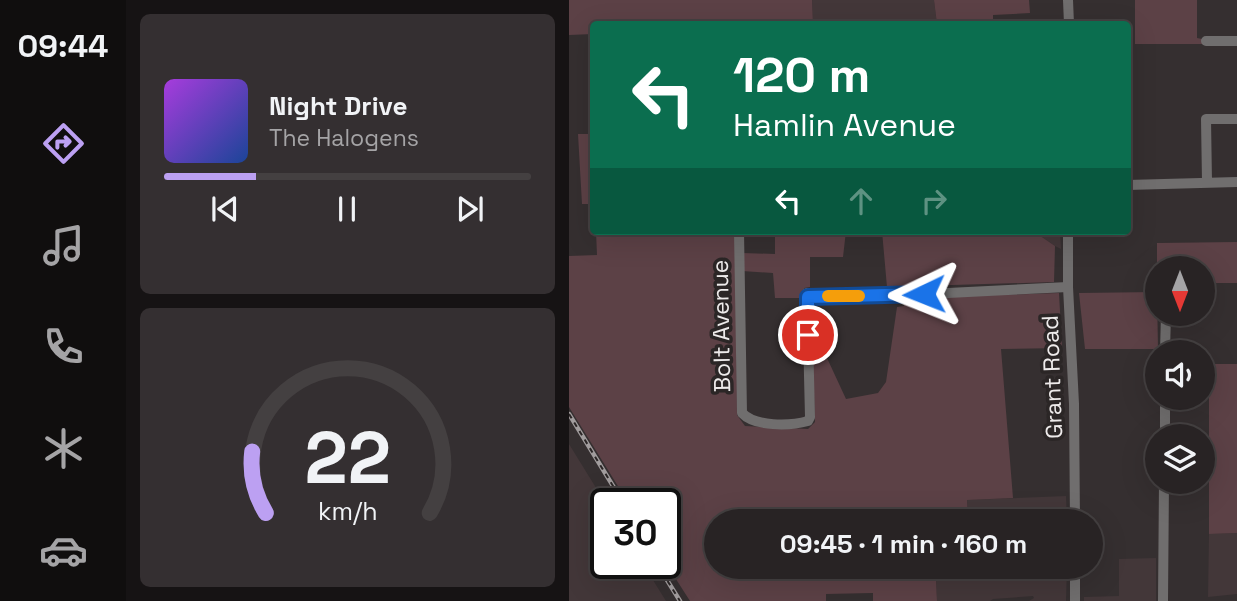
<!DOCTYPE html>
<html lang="en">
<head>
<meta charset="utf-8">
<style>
	body { margin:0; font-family:"Space Grotesk",sans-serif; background:#342f31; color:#f1f3f6; height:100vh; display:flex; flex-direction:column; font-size:26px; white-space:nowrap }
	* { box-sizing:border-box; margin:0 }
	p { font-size:23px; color:#a5a4a6 }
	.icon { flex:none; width:38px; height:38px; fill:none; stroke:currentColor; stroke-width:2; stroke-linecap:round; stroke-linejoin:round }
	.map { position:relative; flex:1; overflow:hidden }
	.side { display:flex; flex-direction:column; gap:14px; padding:14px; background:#161314; width:443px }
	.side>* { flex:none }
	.guide { position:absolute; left:21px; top:21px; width:541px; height:214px; border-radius:7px; box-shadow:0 7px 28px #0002,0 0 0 2px #444041; background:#0b6e4f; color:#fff; overflow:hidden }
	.needle { width:46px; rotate:180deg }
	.fabs { position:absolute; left:576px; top:256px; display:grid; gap:14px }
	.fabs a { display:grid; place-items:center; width:70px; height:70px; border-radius:50%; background:#282324; box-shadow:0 7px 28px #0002,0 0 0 2px #444041; font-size:35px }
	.speed { position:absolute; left:21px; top:488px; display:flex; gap:14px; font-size:35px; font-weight:700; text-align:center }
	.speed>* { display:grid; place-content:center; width:91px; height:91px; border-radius:50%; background:#282324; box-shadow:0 7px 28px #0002,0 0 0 2px #444041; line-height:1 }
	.speed .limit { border:4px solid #111; border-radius:10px; background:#fff; color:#111 }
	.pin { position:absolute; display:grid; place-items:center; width:60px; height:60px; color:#fff; margin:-30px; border:4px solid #fff; border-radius:50%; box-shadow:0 2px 7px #0007 }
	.me { position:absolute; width:77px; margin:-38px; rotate:268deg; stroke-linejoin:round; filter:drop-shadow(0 0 5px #0008) }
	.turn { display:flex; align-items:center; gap:24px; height:147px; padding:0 28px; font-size:32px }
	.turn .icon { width:91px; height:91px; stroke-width:2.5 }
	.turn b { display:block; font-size:49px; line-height:60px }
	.lanes { display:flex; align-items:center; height:66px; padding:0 28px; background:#0003; justify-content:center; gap:35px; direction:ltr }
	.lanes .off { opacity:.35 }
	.side .card { flex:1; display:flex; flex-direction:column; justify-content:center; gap:10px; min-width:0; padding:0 24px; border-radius:10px; background:#342f31 }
	.side .dial { align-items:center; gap:0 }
	.dial svg { height:182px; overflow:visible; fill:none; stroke:#444041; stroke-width:7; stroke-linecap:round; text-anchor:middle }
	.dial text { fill:#f1f3f6; stroke:none }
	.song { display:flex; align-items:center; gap:21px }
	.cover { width:84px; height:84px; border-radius:10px; background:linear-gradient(135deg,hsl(280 70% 55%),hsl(220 70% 35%)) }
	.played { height:7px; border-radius:4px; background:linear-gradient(90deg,#bca0f2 25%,#444041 25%) }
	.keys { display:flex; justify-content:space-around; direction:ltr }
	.trip { position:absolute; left:135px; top:509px; width:399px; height:70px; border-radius:35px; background:#282324; box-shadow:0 7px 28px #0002,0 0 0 2px #444041; font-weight:800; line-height:70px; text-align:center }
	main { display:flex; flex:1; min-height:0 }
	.tabs { display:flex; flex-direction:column; width:126px; justify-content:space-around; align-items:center; background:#100e0e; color:#a5a4a6 }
	.tabs .icon { width:49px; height:49px }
	.tabs .current { color:#bca0f2 }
	.tabs b { font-size:32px; color:#f1f3f6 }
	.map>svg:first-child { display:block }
	.built { fill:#433739 }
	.green { fill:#5c4146 }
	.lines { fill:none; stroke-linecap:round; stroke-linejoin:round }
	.minor { stroke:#706e6e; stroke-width:10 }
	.rail-casing { stroke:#a19c9d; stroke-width:4.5 }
	.rail { stroke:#2b2626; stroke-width:2; stroke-dasharray:5; stroke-linecap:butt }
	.route-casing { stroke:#114b97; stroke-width:18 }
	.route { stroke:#1a73e8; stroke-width:12 }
	.slow { stroke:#f59e0b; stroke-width:12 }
	.labels { text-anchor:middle; stroke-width:7; stroke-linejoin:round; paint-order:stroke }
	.street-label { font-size:23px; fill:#eeebeb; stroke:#2b2626 }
</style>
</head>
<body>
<main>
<nav class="tabs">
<b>09:44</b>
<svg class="icon current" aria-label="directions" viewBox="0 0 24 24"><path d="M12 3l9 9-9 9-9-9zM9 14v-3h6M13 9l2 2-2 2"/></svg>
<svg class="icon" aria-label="music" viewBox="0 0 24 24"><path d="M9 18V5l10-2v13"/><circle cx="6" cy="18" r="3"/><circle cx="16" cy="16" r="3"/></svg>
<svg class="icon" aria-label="phone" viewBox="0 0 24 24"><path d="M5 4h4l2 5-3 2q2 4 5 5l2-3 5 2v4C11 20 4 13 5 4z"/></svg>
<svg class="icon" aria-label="climate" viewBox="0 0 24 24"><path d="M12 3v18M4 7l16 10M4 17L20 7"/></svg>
<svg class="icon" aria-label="car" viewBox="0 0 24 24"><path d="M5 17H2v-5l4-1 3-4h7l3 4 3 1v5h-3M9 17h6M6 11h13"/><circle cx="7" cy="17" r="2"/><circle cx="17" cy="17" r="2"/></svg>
</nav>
<section class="side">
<div class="card">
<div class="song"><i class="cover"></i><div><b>Night Drive</b><p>The Halogens</p></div></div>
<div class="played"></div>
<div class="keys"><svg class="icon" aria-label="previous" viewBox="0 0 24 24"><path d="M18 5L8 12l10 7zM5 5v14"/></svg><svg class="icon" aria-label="pause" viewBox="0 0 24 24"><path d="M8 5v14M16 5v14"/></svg><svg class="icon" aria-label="next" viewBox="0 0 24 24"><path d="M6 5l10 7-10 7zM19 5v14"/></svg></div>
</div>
<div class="card dial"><svg viewBox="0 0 100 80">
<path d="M14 69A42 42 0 1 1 86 69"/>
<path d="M14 69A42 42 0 0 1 8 42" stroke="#bca0f2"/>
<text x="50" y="56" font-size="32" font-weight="700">22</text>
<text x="50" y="72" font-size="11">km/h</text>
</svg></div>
</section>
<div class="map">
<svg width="669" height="601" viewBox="0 0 669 601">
	<rect width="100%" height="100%" fill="#352f30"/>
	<path class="built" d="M 243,0 L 365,0 L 368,24 L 244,24 Z
		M 464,231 L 491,231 L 492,249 L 486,246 Z
		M 0,444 L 37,504 L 37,564 L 74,564 L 97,601 L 0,601 Z
		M 497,496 L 498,521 L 399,521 L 398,500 Z
		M 668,533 L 668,594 L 639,597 L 640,534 Z
		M 587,558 L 587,601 L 515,601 L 515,597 L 550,596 L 550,559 Z
		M 389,567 L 498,567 L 497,601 L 460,601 L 465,598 L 464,596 L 424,599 L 421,601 L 368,601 L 367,580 Z"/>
	<path class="green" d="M 0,0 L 243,0 L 244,24 L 24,24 L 24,34 L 0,35 Z
		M 365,0 L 460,0 L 461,13 L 424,15 L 424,24 L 368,24 Z
		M 566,0 L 628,0 L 628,38 L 633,39 L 633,44 L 566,44 Z
		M 9,134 L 24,134 L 24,204 L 13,204 Z
		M 27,231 L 167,231 L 168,415 L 176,426 L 239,429 L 246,422 L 242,309 L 255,311 L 258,358 L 277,399 L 309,393 L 317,382 L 328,307 L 335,306 L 335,298 L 490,293 L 493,348 L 432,349 L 444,498 L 398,500 L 399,521 L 147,522 L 147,567 L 389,567 L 367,580 L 368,601 L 304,601 L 304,593 L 257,594 L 257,601 L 121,601 L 96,562 L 96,504 L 60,504 L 0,407 L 0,256 L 28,255 Z
		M 206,231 L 277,231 L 274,257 L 241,257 L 241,287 L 235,288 L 235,298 L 206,298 L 204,273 L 173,271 L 173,253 L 206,254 Z
		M 313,231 L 464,231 L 486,246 L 485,282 L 318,287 Z
		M 668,242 L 668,283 L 634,283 L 634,268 L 588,268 L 588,243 Z
		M 588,292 L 589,349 L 516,349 L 510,293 Z
		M 640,364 L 668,364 L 668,533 L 640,534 Z"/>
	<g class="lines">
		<path class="minor" d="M 499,0 L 500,24
			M 637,41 L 669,41
			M 638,182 L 637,119 L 669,119
			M 558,185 L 669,182
			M 170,231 L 173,413 C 186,427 221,426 239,421 L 241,417 L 238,293
			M 499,231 L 499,287 L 505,404 L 506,522
			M 239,297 L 379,293 L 499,287
			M 596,352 L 597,313
			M 596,436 L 596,397
			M 506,567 L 506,601
			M 594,601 L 595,481"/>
		<defs>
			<path id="rail" d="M 0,414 L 55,504
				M 88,564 L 111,601"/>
		</defs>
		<use href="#rail" class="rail-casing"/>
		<use href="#rail" class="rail"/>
	</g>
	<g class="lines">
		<defs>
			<path id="route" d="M 239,335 L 239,297 L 355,294"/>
		</defs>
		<use href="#route" class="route-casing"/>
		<use href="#route" class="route"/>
		<path class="slow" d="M 259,296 L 290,296"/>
	</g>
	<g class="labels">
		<g class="street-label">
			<text transform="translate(152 326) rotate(-91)" y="8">Bolt Avenue</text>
			<text transform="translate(483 377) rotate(-92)" y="8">Grant Road</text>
		</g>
	</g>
</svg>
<div class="fabs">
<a><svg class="needle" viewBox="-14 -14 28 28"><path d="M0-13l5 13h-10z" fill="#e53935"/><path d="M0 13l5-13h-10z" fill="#a5a4a6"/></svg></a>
<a><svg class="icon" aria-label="sound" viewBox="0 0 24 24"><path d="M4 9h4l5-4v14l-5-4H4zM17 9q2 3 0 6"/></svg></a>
<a><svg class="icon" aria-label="layers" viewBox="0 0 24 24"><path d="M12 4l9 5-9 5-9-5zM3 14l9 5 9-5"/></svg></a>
</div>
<div class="speed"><div class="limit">30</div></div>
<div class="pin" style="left:239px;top:335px;background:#d93025"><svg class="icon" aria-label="arrive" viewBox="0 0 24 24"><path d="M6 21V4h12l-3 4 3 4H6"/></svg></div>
<svg class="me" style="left:355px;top:294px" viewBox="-20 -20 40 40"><path d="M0-17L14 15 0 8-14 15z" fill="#1a73e8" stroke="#fff" stroke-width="4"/></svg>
<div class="trip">09:45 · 1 min · 160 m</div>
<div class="guide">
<div class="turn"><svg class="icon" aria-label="left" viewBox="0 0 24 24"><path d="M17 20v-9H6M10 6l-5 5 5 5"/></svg><div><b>120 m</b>Hamlin Avenue</div></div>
<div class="lanes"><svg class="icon" aria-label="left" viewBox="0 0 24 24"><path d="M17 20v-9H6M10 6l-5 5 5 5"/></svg><svg class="icon off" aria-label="ahead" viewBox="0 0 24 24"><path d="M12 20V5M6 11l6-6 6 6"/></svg><svg class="icon off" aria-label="right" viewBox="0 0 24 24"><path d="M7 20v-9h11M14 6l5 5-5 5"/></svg></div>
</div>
</div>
</main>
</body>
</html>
